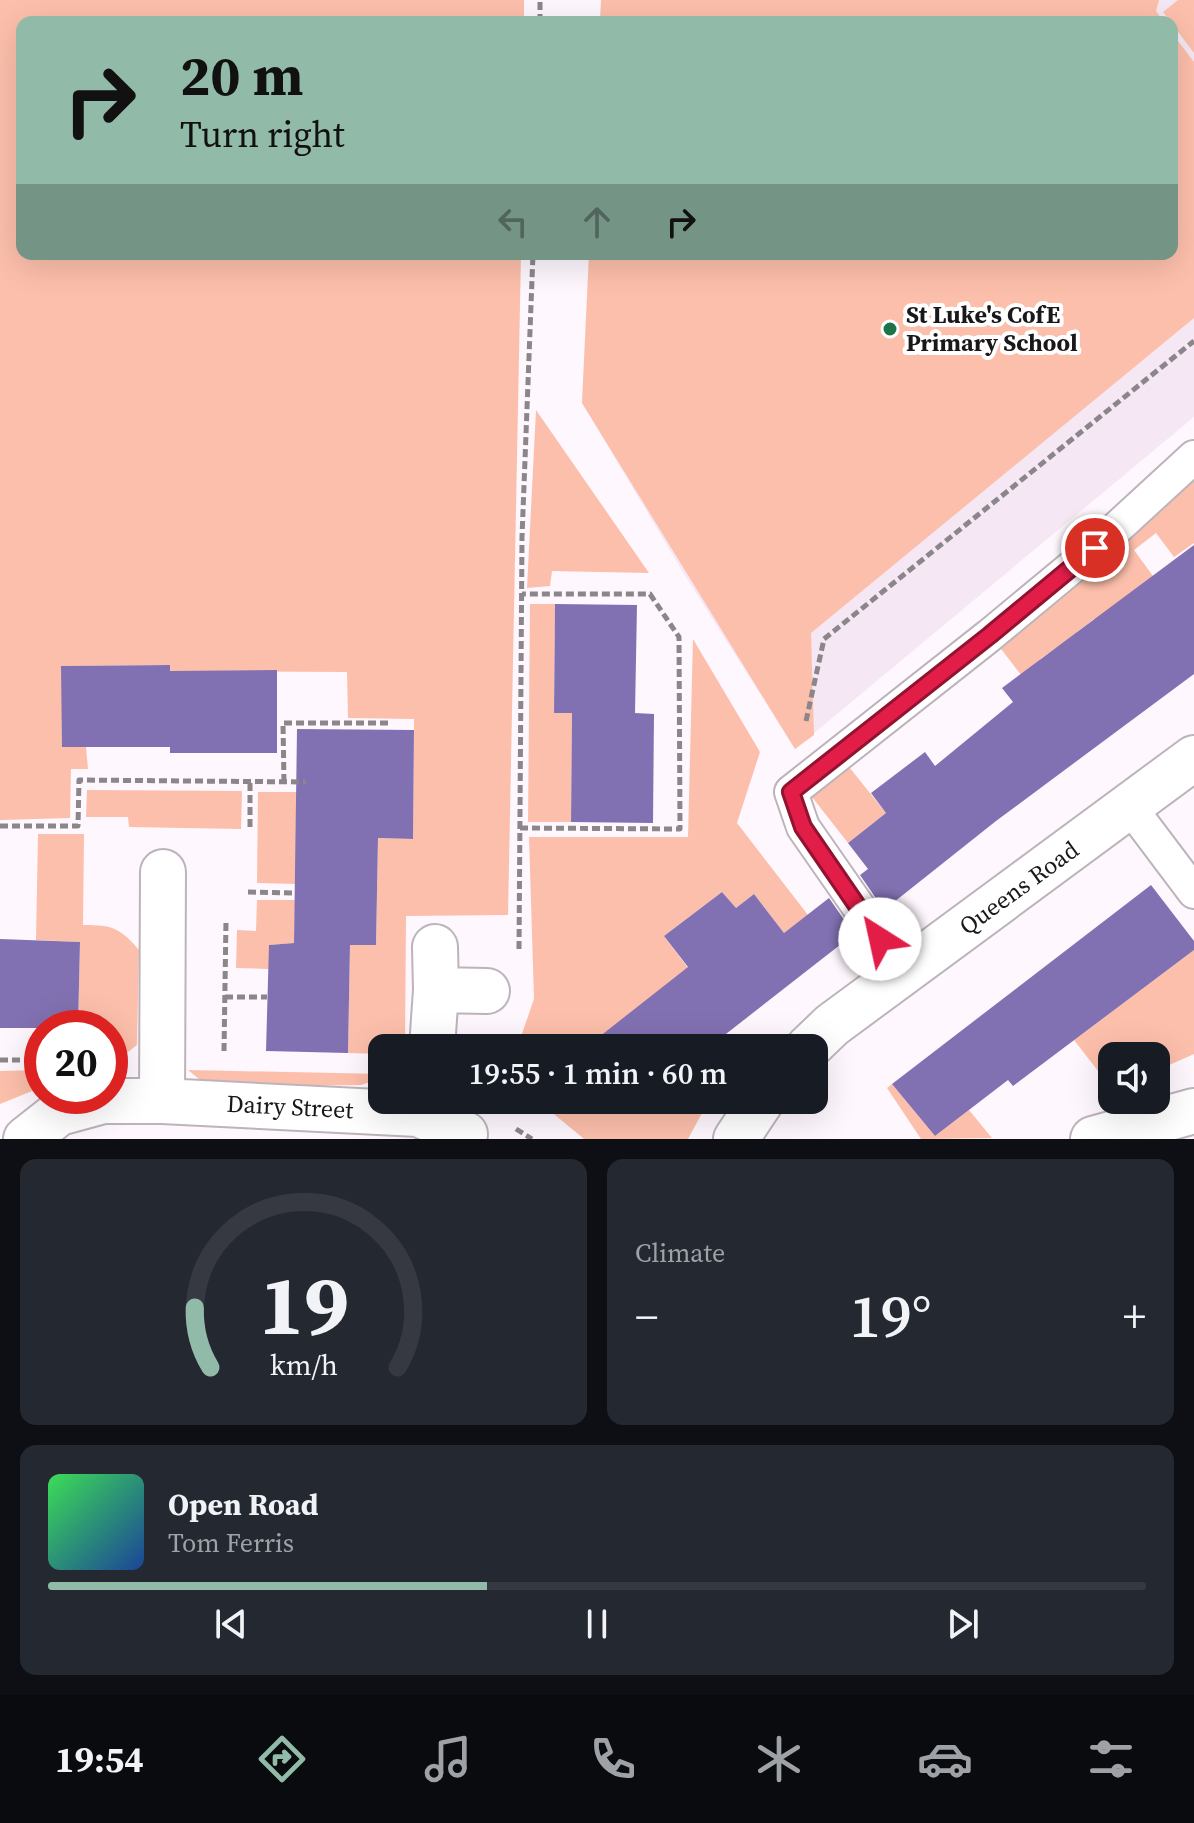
<!DOCTYPE html>
<html lang="en">
<head>
<meta charset="utf-8">
<style>
	body { margin:0; font-family:"Source Serif 4",serif; background:#242831; color:#f1f3f6; height:100vh; display:flex; flex-direction:column; font-size:30px; white-space:nowrap }
	* { box-sizing:border-box; margin:0 }
	p { font-size:26px; color:#9ea1a6 }
	.icon { flex:none; width:44px; height:44px; fill:none; stroke:currentColor; stroke-width:2; stroke-linecap:round; stroke-linejoin:round }
	.map { position:relative; height:1139px; overflow:hidden }
	.details { display:flex; flex-direction:column; gap:20px; padding:20px; background:#0d0f14; flex:1 }
	.details>* { flex:none }
	.hud { position:absolute; left:16px; top:16px; width:1162px; height:244px; border-radius:16px; box-shadow:0 8px 32px #0002; background:#91baa8; color:#111; overflow:hidden }
	.tools { position:absolute; left:1098px; top:1042px; display:grid; gap:16px }
	.tools a { display:grid; place-items:center; width:72px; height:72px; border-radius:16px; background:#171b24; box-shadow:0 8px 32px #0002; font-size:40px }
	.speed { position:absolute; left:24px; top:1010px; display:flex; gap:16px; font-size:40px; font-weight:700; text-align:center }
	.speed>* { display:grid; place-content:center; width:104px; height:104px; border-radius:50%; background:#171b24; box-shadow:0 8px 32px #0002; line-height:1 }
	.speed .limit { border:12px solid #d22; background:#fff; color:#111 }
	.pin { position:absolute; display:grid; place-items:center; width:68px; height:68px; color:#fff; margin:-34px; border:4px solid #fff; border-radius:50%; box-shadow:0 2px 8px #0007 }
	.me { position:absolute; width:88px; margin:-44px; rotate:325deg; stroke-linejoin:round; filter:drop-shadow(0 0 6px #0008) }
	.turn { display:flex; align-items:center; gap:28px; height:168px; padding:0 32px; font-size:36px }
	.turn .icon { width:104px; height:104px; stroke-width:2.5 }
	.turn b { display:block; font-size:56px; line-height:68px }
	.lanes { display:flex; align-items:center; height:76px; padding:0 32px; background:#0003; justify-content:center; gap:40px; direction:ltr }
	.lanes .off { opacity:.35 }
	.big { font-size:60px; font-weight:600; line-height:1.1 }
	.details .tile { flex:1; display:flex; flex-direction:column; justify-content:center; gap:12px; min-width:0; padding:0 28px; border-radius:16px; background:#242831 }
	.details .dial { align-items:center; gap:0 }
	.dial svg { height:208px; overflow:visible; fill:none; stroke:#363941; stroke-width:7; stroke-linecap:round; text-anchor:middle }
	.dial text { fill:#f1f3f6; stroke:none }
	.song { display:flex; align-items:center; gap:24px }
	.cover { width:96px; height:96px; border-radius:12px; background:linear-gradient(135deg,hsl(130 70% 55%),hsl(220 70% 35%)) }
	.played { height:8px; border-radius:4px; background:linear-gradient(90deg,#91baa8 40%,#363941 40%) }
	.keys { display:flex; justify-content:space-around; direction:ltr }
	.heat { display:flex; justify-content:space-between; align-items:center; font-size:44px; direction:ltr }
	.details .tiles { flex:1; display:grid; gap:20px; grid-template-columns:1fr 1fr }
	.tile:last-child { grid-column:span 2 }
	.trip { position:absolute; left:368px; top:1034px; width:460px; height:80px; border-radius:16px; background:#171b24; box-shadow:0 8px 32px #0002; font-weight:600; line-height:80px; text-align:center }
	.dock { display:flex; height:128px; justify-content:space-around; align-items:center; background:#090b0e; color:#9ea1a6 }
	.dock .icon { width:56px; height:56px }
	.dock .on { color:#91baa8 }
	.dock b { font-size:36px; color:#f1f3f6 }
	.map>svg:first-child { display:block }
	.built { fill:#f6e7f4 }
	.green { fill:#fcbfab }
	.building { fill:#8271b2 }
	.lines { fill:none; stroke-linecap:round; stroke-linejoin:round }
	.lane-casing { stroke:#bdb4bb; stroke-width:36 }
	.street-casing { stroke:#bdb4bb; stroke-width:48 }
	.secondary-casing { stroke:#bdb4bb; stroke-width:48 }
	.path { stroke:#8b868a; stroke-width:5; stroke-dasharray:8 4; stroke-linecap:butt }
	.lane { stroke:#fff; stroke-width:32 }
	.street { stroke:#fff; stroke-width:44 }
	.secondary { stroke:#fff; stroke-width:44 }
	.route-casing { stroke:#92132f; stroke-width:20 }
	.route { stroke:#e11d48; stroke-width:14 }
	.poi-dot { fill:#1c7448; stroke:#fff; stroke-width:3 }
	.labels { text-anchor:middle; stroke-width:8; stroke-linejoin:round; paint-order:stroke }
	.poi-label { font-size:24px; font-weight:bold; fill:#1a171a; stroke:#fff; text-anchor:start }
	.street-label { font-size:24px; fill:#1a171a; stroke:#fff }
</style>
</head>
<body>
<div class="map">
<svg width="1194" height="1139" viewBox="0 0 1194 1139">
	<rect width="100%" height="100%" fill="#fef7fd"/>
	<path class="built" d="M 601,0 L 1194,0 L 1194,417 L 795,749 L 684,574 L 582,403 L 589,254 L 1172,254 L 1172,22 L 600,22 Z"/>
	<path class="green" d="M 0,0 L 524,0 L 524,22 L 22,22 L 22,254 L 521,254 L 508,915 L 406,916 L 405,1046 L 382,1048 L 382,1054 L 348,1053 L 350,945 L 376,945 L 378,838 L 413,839 L 414,719 L 348,718 L 347,672 L 170,671 L 169,665 L 62,666 L 62,747 L 86,747 L 88,769 L 71,769 L 70,818 L 0,820 Z
		M 601,0 L 1159,0 L 1156,11 L 1164,22 L 600,22 Z
		M 1178,0 L 1194,0 L 1194,53 L 1163,12 Z
		M 1172,33 L 1194,62 L 1194,318 L 811,633 L 814,735 L 795,749 L 582,403 L 589,254 L 1172,254 Z
		M 536,410 L 649,573 L 552,571 L 550,586 L 527,588 Z
		M 1194,470 L 1194,543 L 1174,557 L 1156,533 L 1134,550 L 1166,594 L 1109,639 L 1094,619 L 1077,632 L 1091,651 L 1072,666 L 1057,647 L 1040,659 L 1035,693 L 998,645 Z
		M 530,604 L 555,604 L 554,712 L 572,713 L 571,822 L 528,822 Z
		M 693,639 L 760,752 L 737,823 L 808,915 L 784,933 L 754,894 L 736,908 L 722,892 L 664,936 L 706,992 L 691,1004 L 722,1048 L 559,1048 L 557,1045 L 553,1048 L 517,1048 L 534,999 L 529,837 L 688,837 Z
		M 849,767 L 886,813 L 848,843 L 812,797 Z
		M 87,790 L 242,791 L 241,829 L 129,827 L 128,817 L 86,817 Z
		M 258,792 L 331,792 L 296,884 L 257,883 Z
		M 38,834 L 84,834 L 83,925 C 113,925 120,928 139,950 L 137,1045 L 128,1052 L 110,1052 L 110,1028 L 78,1028 L 80,942 L 36,940 Z
		M 257,900 L 295,900 L 294,943 L 269,945 L 269,969 L 236,968 L 237,930 L 256,931 Z
		M 1194,950 L 1194,1054 L 1156,1071 L 1156,1056 L 1112,1056 L 1112,1089 L 1074,1040 Z
		M 42,1070 L 42,1087 L 0,1104 L 0,1071 Z
		M 188,1070 L 382,1074 L 382,1078 L 361,1085 L 227,1087 L 200,1080 Z
		M 892,1084 L 935,1136 L 969,1110 L 992,1138 L 921,1139 L 887,1088 Z
		M 537,1100 L 709,1100 L 688,1139 L 584,1139 Z"/>
	<path class="building" d="M 1194,545 L 1194,674 L 996,821 L 884,910 L 860,875 L 868,869 L 848,843 L 886,813 L 871,793 L 925,752 L 935,766 L 1013,702 L 1002,688 Z
		M 555,604 L 637,605 L 635,713 L 654,714 L 653,823 L 571,822 L 572,713 L 554,713 Z
		M 170,665 L 170,671 L 277,670 L 277,753 L 170,753 L 170,747 L 62,747 L 61,666 Z
		M 297,729 L 414,730 L 413,839 L 378,838 L 376,945 L 350,945 L 348,1053 L 266,1051 L 269,945 L 294,943 Z
		M 1151,885 L 1194,941 L 1194,950 L 1013,1086 L 1008,1080 L 935,1136 L 892,1084 Z
		M 722,892 L 736,908 L 754,894 L 784,933 L 829,898 L 854,934 L 708,1048 L 585,1048 L 688,967 L 664,936 Z
		M 0,939 L 80,942 L 78,1028 L 0,1028 Z
		M 611,1100 L 640,1100 L 622,1114 Z"/>
	<g class="lines">
		<defs>
			<path id="lane" d="M 1130,807 L 1194,892
				M 904,972 L 803,827 L 791,792 L 990,635 L 1095,548 L 1194,457"/>
			<path id="street" d="M 435,947 L 436,990
				M 432,1048 L 436,990 L 487,991
				M 808,1048 L 832,1025 L 1194,758
				M 422,1100 L 418,1114 L 465,1134
				M 162,1101 L 163,872
				M 26,1139 L 59,1113 L 103,1101 L 162,1101 L 418,1114
				M 736,1139 L 762,1100"/>
			<path id="secondary" d="M 1093,1139 L 1194,1111"/>
		</defs>
		<use href="#lane" class="lane-casing"/>
		<use href="#street" class="street-casing"/>
		<use href="#secondary" class="secondary-casing"/>
		<path class="path" d="M 540,22 L 540,0
			M 806,721 L 824,639 L 1194,341
			M 284,782 L 283,723 L 392,723
			M 0,826 L 78,826 L 79,780 L 306,782
			M 250,827 L 250,782
			M 520,828 L 680,829 L 679,637 L 650,594 L 522,594
			M 248,892 L 296,893
			M 519,949 L 522,537 L 533,254
			M 225,997 L 267,997
			M 224,1051 L 226,920
			M 0,1060 L 42,1060
			M 516,1129 L 532,1139"/>
		<use href="#lane" class="lane"/>
		<use href="#street" class="street"/>
		<use href="#secondary" class="secondary"/>
	</g>
	<g class="lines">
		<defs>
			<path id="route" d="M 880,939 L 803,827 L 791,792 L 990,635 L 1095,548"/>
		</defs>
		<use href="#route" class="route-casing"/>
		<use href="#route" class="route"/>
	</g>
	<circle class="poi-dot" cx="890" cy="329" r="8"/>
	<g class="labels">
		<g class="poi-label">
			<text x="906" y="323">St Luke's CofE<tspan x="906" dy="28">Primary School</tspan></text>
		</g>
		<g class="street-label">
			<text transform="translate(1019 888) rotate(-36)" y="8">Queens Road</text>
			<text transform="translate(290 1107) rotate(3)" y="8">Dairy Street</text>
		</g>
	</g>
</svg>
<div class="tools">
<a><svg class="icon" aria-label="sound" viewBox="0 0 24 24"><path d="M4 9h4l5-4v14l-5-4H4zM17 9q2 3 0 6"/></svg></a>
</div>
<div class="speed"><div class="limit">20</div></div>
<div class="pin" style="left:1095px;top:548px;background:#d93025"><svg class="icon" aria-label="arrive" viewBox="0 0 24 24"><path d="M6 21V4h12l-3 4 3 4H6"/></svg></div>
<svg class="me" style="left:880px;top:939px" viewBox="-20 -20 40 40"><circle r="19" fill="#fff"/><path d="M0-13L10 11 0 6-10 11z" fill="#e11d48"/></svg>
<div class="trip">19:55 · 1 min · 60 m</div>
<div class="hud">
<div class="turn"><svg class="icon" aria-label="right" viewBox="0 0 24 24"><path d="M7 20v-9h11M14 6l5 5-5 5"/></svg><div><b>20 m</b>Turn right</div></div>
<div class="lanes"><svg class="icon off" aria-label="left" viewBox="0 0 24 24"><path d="M17 20v-9H6M10 6l-5 5 5 5"/></svg><svg class="icon off" aria-label="ahead" viewBox="0 0 24 24"><path d="M12 20V5M6 11l6-6 6 6"/></svg><svg class="icon" aria-label="right" viewBox="0 0 24 24"><path d="M7 20v-9h11M14 6l5 5-5 5"/></svg></div>
</div>
</div>
<section class="details">
<div class="tiles">
<div class="tile dial"><svg viewBox="0 0 100 80">
<path d="M14 69A42 42 0 1 1 86 69"/>
<path d="M14 69A42 42 0 0 1 8 46" stroke="#91baa8"/>
<text x="50" y="56" font-size="32" font-weight="700">19</text>
<text x="50" y="72" font-size="11">km/h</text>
</svg></div>
<div class="tile"><p>Climate</p>
<div class="heat"><a>−</a><b class="big">19°</b><a>+</a></div>
</div>
<div class="tile">
<div class="song"><i class="cover"></i><div><b>Open Road</b><p>Tom Ferris</p></div></div>
<div class="played"></div>
<div class="keys"><svg class="icon" aria-label="previous" viewBox="0 0 24 24"><path d="M18 5L8 12l10 7zM5 5v14"/></svg><svg class="icon" aria-label="pause" viewBox="0 0 24 24"><path d="M8 5v14M16 5v14"/></svg><svg class="icon" aria-label="next" viewBox="0 0 24 24"><path d="M6 5l10 7-10 7zM19 5v14"/></svg></div>
</div>
</div>
</section>
<nav class="dock">
<b>19:54</b>
<svg class="icon on" aria-label="directions" viewBox="0 0 24 24"><path d="M12 3l9 9-9 9-9-9zM9 14v-3h6M13 9l2 2-2 2"/></svg>
<svg class="icon" aria-label="music" viewBox="0 0 24 24"><path d="M9 18V5l10-2v13"/><circle cx="6" cy="18" r="3"/><circle cx="16" cy="16" r="3"/></svg>
<svg class="icon" aria-label="phone" viewBox="0 0 24 24"><path d="M5 4h4l2 5-3 2q2 4 5 5l2-3 5 2v4C11 20 4 13 5 4z"/></svg>
<svg class="icon" aria-label="climate" viewBox="0 0 24 24"><path d="M12 3v18M4 7l16 10M4 17L20 7"/></svg>
<svg class="icon" aria-label="car" viewBox="0 0 24 24"><path d="M5 17H2v-5l4-1 3-4h7l3 4 3 1v5h-3M9 17h6M6 11h13"/><circle cx="7" cy="17" r="2"/><circle cx="17" cy="17" r="2"/></svg>
<svg class="icon" aria-label="filters" viewBox="0 0 24 24"><path d="M4 7h16M4 17h16"/><circle cx="9" cy="7" r="2"/><circle cx="15" cy="17" r="2"/></svg>
</nav>
</body>
</html>
